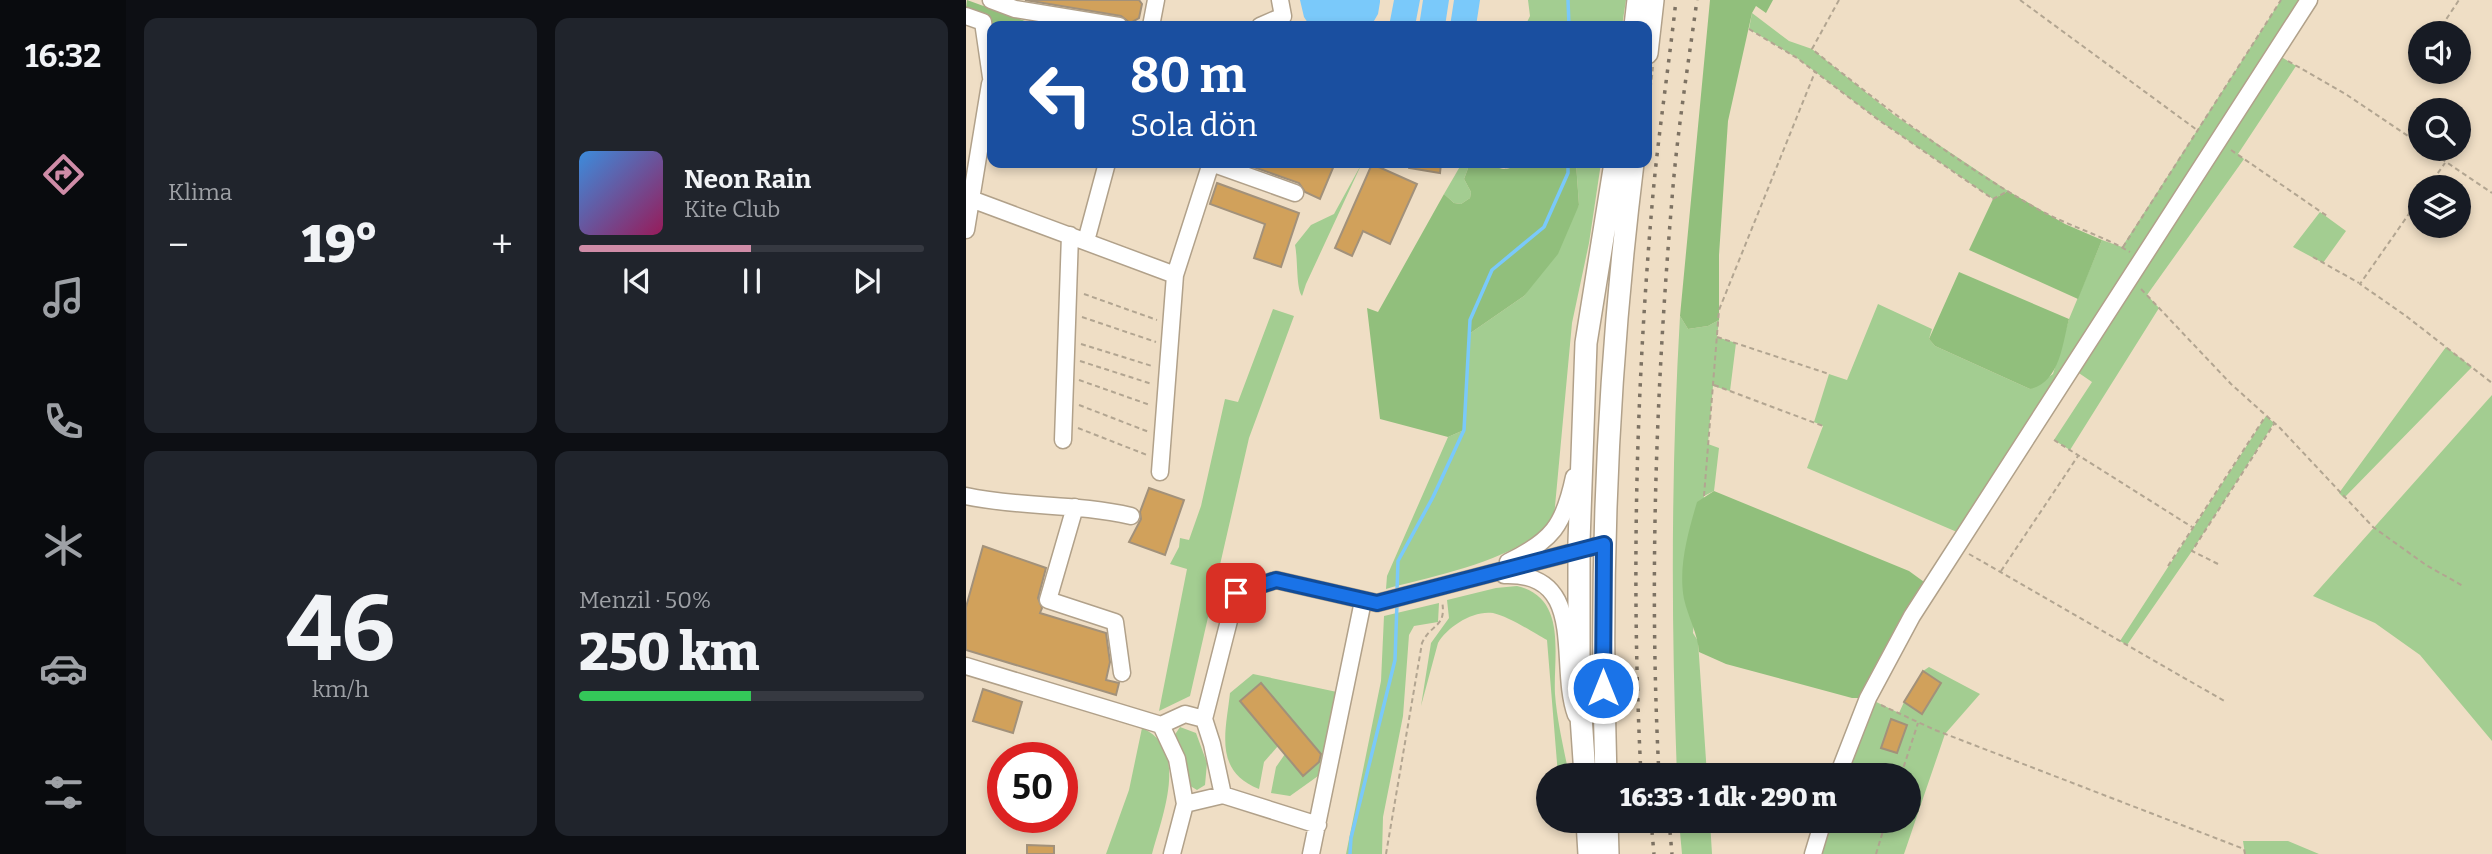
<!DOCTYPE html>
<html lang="tr">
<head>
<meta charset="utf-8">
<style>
	body { margin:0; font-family:Bitter,serif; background:#20242c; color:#f1f3f6; height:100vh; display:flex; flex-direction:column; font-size:26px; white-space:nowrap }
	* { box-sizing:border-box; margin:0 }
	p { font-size:23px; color:#9ea1a6 }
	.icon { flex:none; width:38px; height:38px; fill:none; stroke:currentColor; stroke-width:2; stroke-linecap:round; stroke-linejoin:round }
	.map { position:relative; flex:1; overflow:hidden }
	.panel { display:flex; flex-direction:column; gap:18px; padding:18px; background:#0d0f14; width:840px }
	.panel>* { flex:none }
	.guide { position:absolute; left:21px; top:21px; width:665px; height:147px; border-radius:14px; box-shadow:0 4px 10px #0003; background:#1a4fa0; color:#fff; overflow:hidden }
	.controls { position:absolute; left:1442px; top:21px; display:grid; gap:14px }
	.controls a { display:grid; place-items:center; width:63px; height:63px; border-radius:50%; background:#171b24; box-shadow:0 4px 10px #0003; font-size:35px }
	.speed { position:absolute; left:21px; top:742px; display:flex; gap:14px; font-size:35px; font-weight:700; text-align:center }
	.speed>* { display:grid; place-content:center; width:91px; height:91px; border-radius:50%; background:#171b24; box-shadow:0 4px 10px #0003; line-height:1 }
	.speed .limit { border:10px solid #d22; background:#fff; color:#111 }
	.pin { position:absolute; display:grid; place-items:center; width:60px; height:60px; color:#fff; margin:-30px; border-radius:14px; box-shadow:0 4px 10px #0006 }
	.me { position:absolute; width:77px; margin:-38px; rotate:0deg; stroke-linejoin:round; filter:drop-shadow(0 0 5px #0008) }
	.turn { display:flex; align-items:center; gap:24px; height:147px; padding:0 28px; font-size:32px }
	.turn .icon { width:91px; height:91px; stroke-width:2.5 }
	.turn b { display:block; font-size:49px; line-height:60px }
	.big { font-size:52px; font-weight:800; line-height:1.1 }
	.panel .card { flex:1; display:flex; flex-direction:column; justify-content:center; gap:10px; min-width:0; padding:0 24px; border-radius:14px; background:#20242c }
	.panel .dial { align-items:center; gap:0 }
	.dial b { font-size:91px; line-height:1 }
	.song { display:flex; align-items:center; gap:21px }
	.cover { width:84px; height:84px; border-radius:10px; background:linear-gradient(135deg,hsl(210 70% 55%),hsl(330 70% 35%)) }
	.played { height:7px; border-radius:4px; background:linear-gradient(90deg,#cf8ca7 50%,#363941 50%) }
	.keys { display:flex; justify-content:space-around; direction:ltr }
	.heat { display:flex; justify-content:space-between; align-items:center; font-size:38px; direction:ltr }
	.charge { height:10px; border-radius:5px; background:linear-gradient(90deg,#34c759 50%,#363941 0) }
	.panel .tiles { flex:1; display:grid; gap:18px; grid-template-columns:repeat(2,1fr) }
	.trip { position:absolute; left:570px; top:763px; width:385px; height:70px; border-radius:35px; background:#171b24; box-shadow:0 4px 10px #0003; font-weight:800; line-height:70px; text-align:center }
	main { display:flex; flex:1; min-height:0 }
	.tabs { display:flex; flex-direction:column; width:126px; justify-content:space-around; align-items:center; background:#090b0e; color:#9ea1a6 }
	.tabs .icon { width:49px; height:49px }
	.tabs .active { color:#cf8ca7 }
	.tabs b { font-size:32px; color:#f1f3f6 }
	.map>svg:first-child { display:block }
	.green { fill:#a3cd91 }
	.forest { fill:#91bf7c }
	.water { fill:#7ac9fa }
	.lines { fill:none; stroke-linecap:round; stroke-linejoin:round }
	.stream { stroke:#7ac9fa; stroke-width:3.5 }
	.building { fill:#d1a15b; stroke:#a2917a; stroke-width:2 }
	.minor-casing { stroke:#b1a18a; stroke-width:19 }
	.major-casing { stroke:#b1a18a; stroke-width:24 }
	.path { stroke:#b2a591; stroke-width:2; stroke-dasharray:5 3.5; stroke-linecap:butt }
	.minor { stroke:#fff; stroke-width:16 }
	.major { stroke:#fff; stroke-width:21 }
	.rail { stroke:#7d7263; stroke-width:3.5; stroke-dasharray:3.5 7; stroke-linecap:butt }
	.route-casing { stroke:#114b97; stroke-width:18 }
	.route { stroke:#1a73e8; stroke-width:12 }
</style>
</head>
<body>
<main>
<nav class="tabs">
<b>16:32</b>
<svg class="icon active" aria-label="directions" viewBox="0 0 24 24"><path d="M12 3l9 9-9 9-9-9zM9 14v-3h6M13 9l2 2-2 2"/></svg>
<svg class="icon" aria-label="music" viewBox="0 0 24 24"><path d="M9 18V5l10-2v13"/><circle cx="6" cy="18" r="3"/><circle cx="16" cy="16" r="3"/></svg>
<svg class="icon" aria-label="phone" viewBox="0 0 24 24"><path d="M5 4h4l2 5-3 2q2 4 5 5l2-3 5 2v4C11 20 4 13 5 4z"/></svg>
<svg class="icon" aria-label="climate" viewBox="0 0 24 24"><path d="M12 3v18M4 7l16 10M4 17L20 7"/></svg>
<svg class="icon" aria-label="car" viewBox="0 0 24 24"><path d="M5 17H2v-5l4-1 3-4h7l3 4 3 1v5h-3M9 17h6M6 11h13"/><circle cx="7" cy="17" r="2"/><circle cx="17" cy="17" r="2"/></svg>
<svg class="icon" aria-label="filters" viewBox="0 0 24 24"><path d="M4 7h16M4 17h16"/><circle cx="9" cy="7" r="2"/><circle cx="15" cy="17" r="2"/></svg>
</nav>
<section class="panel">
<div class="tiles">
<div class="card"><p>Klima</p>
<div class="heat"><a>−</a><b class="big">19°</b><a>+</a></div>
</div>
<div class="card">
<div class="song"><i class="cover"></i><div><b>Neon Rain</b><p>Kite Club</p></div></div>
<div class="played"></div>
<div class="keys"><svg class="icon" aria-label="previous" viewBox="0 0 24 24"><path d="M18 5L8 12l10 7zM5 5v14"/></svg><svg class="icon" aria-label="pause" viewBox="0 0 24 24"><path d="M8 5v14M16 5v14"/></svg><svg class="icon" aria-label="next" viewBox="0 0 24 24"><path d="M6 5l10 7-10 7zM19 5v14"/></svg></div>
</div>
<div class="card dial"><b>46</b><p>km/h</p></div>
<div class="card"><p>Menzil · 50%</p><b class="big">250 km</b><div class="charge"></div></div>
</div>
</section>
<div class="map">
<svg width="1526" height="854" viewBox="0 0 1526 854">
	<rect width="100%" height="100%" fill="#efdec5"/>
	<path class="green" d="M 562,0 L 660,0 L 656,26 L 559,26 L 564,16 Z
		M 1315,0 L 1343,0 L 1309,53 L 1330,66 L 1272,154 L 1278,159 L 1181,295 L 1193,308 L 1104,450 L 1088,440 L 1126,382 L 1107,369 L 998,535 L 841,468 L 857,426 L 848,422 L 863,374 L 881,380 L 912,304 L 966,329 L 963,339 L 969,346 L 1064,389 L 1087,374 L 1103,319 L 1136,240 L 1156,247 Z
		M 786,13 L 823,41 L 846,49 L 928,115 L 1042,191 L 1027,199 L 914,121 L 831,58 L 783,29 Z
		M 396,163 L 340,284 L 336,296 C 330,288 332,259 329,245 L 345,225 L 368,214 Z
		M 496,163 L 504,163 L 498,179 L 505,192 L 504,198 L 495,204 L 488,203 L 478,194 Z
		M 610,163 L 635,163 L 623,243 L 606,323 L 588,517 C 557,560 470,575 420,589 L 421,576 L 482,437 L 498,430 L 503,334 L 558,296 L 613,205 Z
		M 1354,212 L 1380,231 L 1357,263 L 1327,247 Z
		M 307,309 L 328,316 L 283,438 L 224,696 L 193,711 L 221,569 L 204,564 L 213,547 L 214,538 L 223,540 L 235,506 L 259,399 L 272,402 Z
		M 714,316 L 722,329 L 742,326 L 753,320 L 751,337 L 770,343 L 764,391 L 747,386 L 742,444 L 753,448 L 748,491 L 738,496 L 727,633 L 732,641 L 741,775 L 711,775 C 705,621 705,471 714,316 Z
		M 1480,347 L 1506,367 L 1378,498 L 1373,493 Z
		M 1526,395 L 1526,741 L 1454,655 L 1409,623 L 1347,596 Z
		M 1300,416 L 1308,423 L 1226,551 L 1161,645 L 1154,641 Z
		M 551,586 C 602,598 587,655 589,694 C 591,721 598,749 603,775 L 592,775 L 581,640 C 568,633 542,616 527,613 C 507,610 481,627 472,643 L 455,706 L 465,643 L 483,618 L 481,600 L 530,588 Z
		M 473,603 L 472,622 L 448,626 L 443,635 L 437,716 L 417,817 L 416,854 L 380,854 L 415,681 L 418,616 Z
		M 963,667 L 1014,694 L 979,734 L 938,854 L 847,854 L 857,821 L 943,821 L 943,775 L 872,775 L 902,698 L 933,713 L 938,702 L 956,714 L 975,683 L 957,671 Z
		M 287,674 L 371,692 L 358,765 L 352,776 L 324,796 L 305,793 L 310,767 L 319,754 L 312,746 L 298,762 L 293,789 C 247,771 260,731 264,693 Z
		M 214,727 L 230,733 L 241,763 L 239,785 L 231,790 L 221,784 L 218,755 L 208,736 Z
		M 176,728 C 224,749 196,816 186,854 L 140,854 L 163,790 Z
		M 713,821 L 744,821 L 746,854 L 716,854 Z
		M 1277,841 L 1322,841 L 1353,854 L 1279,854 Z"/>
	<path class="forest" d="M 1,0 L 73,26 L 26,26 L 26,43 L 23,17 L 0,8 Z
		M 744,0 L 807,0 L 800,13 L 790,6 L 786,13 L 762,121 L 753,255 L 753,320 L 742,326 L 722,329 L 714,316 Z
		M 504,163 C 509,163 517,162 522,163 C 532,166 533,171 544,168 L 546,163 L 610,163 L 613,205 L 592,254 L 558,296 L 503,334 L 498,430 L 482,437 L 414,419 L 401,308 L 412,312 L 478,194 L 488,203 L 495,204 L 504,198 L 505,192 L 498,179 Z
		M 1042,191 L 1099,224 L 1136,240 L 1112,299 L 1003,250 L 1027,199 Z
		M 993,272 L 1103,319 C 1096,345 1094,382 1064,389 L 969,346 L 963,339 Z
		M 748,491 L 943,571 L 965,587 L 902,698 L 886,698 L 760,664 L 733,652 C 732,634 722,617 718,599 C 712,567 722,533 731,502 Z"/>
	<path class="water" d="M 334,0 L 414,0 L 414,2 L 412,14 L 405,26 L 344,26 L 338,17 Z
		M 428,0 L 454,0 L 449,26 L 423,26 Z
		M 457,0 L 483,0 L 479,26 L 453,26 Z
		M 488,0 L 514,0 L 510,26 L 484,26 Z"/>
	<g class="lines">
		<path class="stream" d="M 602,0 L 603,26
			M 431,591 L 432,561 L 467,497 L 498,430 L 504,320 L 526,270 L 578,227 L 602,173 L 602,163
			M 384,854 L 385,838 L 429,660 L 431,603"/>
	</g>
	<path class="building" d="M 59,0 L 173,0 L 176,4 L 173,18 L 164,23 L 155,16 Z
		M 276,163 L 369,163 L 354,199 L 339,192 L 333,183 Z
		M 443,163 L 475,163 L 474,173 L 443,168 Z
		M 406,164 L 451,184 L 424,244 L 397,231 L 386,256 L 369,248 Z
		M 251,183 L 333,213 L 315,267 L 288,258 L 299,224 L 244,204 Z
		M 183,488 L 218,500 L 199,555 L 163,542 L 175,519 L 174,512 Z
		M 17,546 L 80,568 L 72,598 L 76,608 L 74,613 L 140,633 L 144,662 L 140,680 L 153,683 L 150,695 L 0,650 L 0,607 Z
		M 957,671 L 975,683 L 956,714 L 938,702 Z
		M 295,683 L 355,754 L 353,762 L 337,776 L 274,701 Z
		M 17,689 L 56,702 L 47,733 L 7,721 Z
		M 925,719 L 941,725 L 931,753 L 915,748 Z
		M 61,845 L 88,846 L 88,854 L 61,854 Z"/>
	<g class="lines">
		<defs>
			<path id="minor" d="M 25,0 L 49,9 L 153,26
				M 0,16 L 17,22 L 26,84
				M 185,26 L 190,0
				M 294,26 L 317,16 L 314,0
				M 245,163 L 329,193
				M 5,199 L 209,275
				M 0,230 L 24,84
				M 120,241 L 141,163
				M 97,440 L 104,235
				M 194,472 L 209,275 L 245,163
				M 0,496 C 55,508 111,503 165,516
				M 109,507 L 82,600 L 149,622 L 156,673
				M 542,562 C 586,541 598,525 608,477
				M 538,575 C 623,572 591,664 610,715
				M 0,666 L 195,725 L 219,714 L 238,719 L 270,593 L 310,580 L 411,603 L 638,544
				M 195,725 L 211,759 L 219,804 L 206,854
				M 872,775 L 902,698 L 946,616 L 1343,0
				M 257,795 L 352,825
				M 219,804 L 257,795 L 246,744 L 238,719
				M 345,854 L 397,601
				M 847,854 L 857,821"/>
			<path id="major" d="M 669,26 L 672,0
				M 681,53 L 687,0
				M 619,775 L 613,687 L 613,542 L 620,343 L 649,163
				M 640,775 C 633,570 642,366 667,163
				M 621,821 L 623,854
				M 641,821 L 642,854"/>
		</defs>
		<use href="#minor" class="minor-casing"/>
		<use href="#major" class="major-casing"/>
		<path class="path" d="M 873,0 L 846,49 C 915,105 986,159 1063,204 C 1095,224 1132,233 1164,252
			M 1054,0 L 1231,130
			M 783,29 L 831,58 L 914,121 L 1027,199 L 1042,191
			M 1471,33 L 1493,0
			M 1322,61 L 1381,95 L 1454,144
			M 681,122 L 687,67
			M 1461,149 L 1526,193
			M 1265,150 L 1361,216
			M 1462,187 L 1479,163
			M 1454,198 L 1394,284 L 1440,316 L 1526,383
			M 1157,247 L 1315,0
			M 1347,257 L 1393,283
			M 1175,289 L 1265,384 L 1314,428 L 1407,527 L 1460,565 L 1497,586
			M 118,294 L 191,320
			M 116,317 L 190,342
			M 751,337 L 863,374
			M 115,344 L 186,366
			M 114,361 L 186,384
			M 113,380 L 184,405
			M 748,385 L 857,426
			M 113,405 L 183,432
			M 112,428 L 181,455
			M 1088,440 L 1226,527
			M 738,496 L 753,310 L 849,72
			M 1003,554 L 1260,702
			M 1252,564 L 1226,551 L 1308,424
			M 1202,566 L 1299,417
			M 1035,571 L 1112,456
			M 915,705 L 969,730 L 1278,849 L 1279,854
			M 935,775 L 952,723
			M 420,854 L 456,643 C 465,623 481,628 476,601
			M 910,854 L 920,821"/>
		<use href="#minor" class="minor"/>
		<use href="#major" class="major"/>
		<path class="rail" d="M 675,775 C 665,581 670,388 687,194 C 693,129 703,65 710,0
			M 693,775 C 683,583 690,391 706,199 C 711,133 722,66 731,0
			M 685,821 L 688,854
			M 703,821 L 706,854"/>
	</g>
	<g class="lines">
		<defs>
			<path id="route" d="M 270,593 L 310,580 L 411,603 L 638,544 L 637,688"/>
		</defs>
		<use href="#route" class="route-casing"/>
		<use href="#route" class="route"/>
	</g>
</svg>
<div class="controls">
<a><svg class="icon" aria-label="sound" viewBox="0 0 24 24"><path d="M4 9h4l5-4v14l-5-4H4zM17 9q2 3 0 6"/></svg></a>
<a><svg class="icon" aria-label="search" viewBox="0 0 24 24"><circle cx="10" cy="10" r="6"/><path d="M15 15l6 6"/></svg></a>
<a><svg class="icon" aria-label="layers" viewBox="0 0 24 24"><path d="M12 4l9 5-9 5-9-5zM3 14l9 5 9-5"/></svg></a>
</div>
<div class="speed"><div class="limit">50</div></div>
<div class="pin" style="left:270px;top:593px;background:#d93025"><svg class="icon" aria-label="arrive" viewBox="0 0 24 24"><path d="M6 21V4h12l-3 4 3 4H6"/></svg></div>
<svg class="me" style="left:637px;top:688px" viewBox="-20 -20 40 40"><circle r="17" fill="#1a73e8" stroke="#fff" stroke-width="3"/><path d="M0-11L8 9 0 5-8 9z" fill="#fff"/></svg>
<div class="trip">16:33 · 1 dk · 290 m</div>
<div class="guide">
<div class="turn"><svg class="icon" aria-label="left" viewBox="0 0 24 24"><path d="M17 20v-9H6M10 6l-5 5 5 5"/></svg><div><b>80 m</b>Sola dön</div></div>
</div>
</div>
</main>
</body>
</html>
